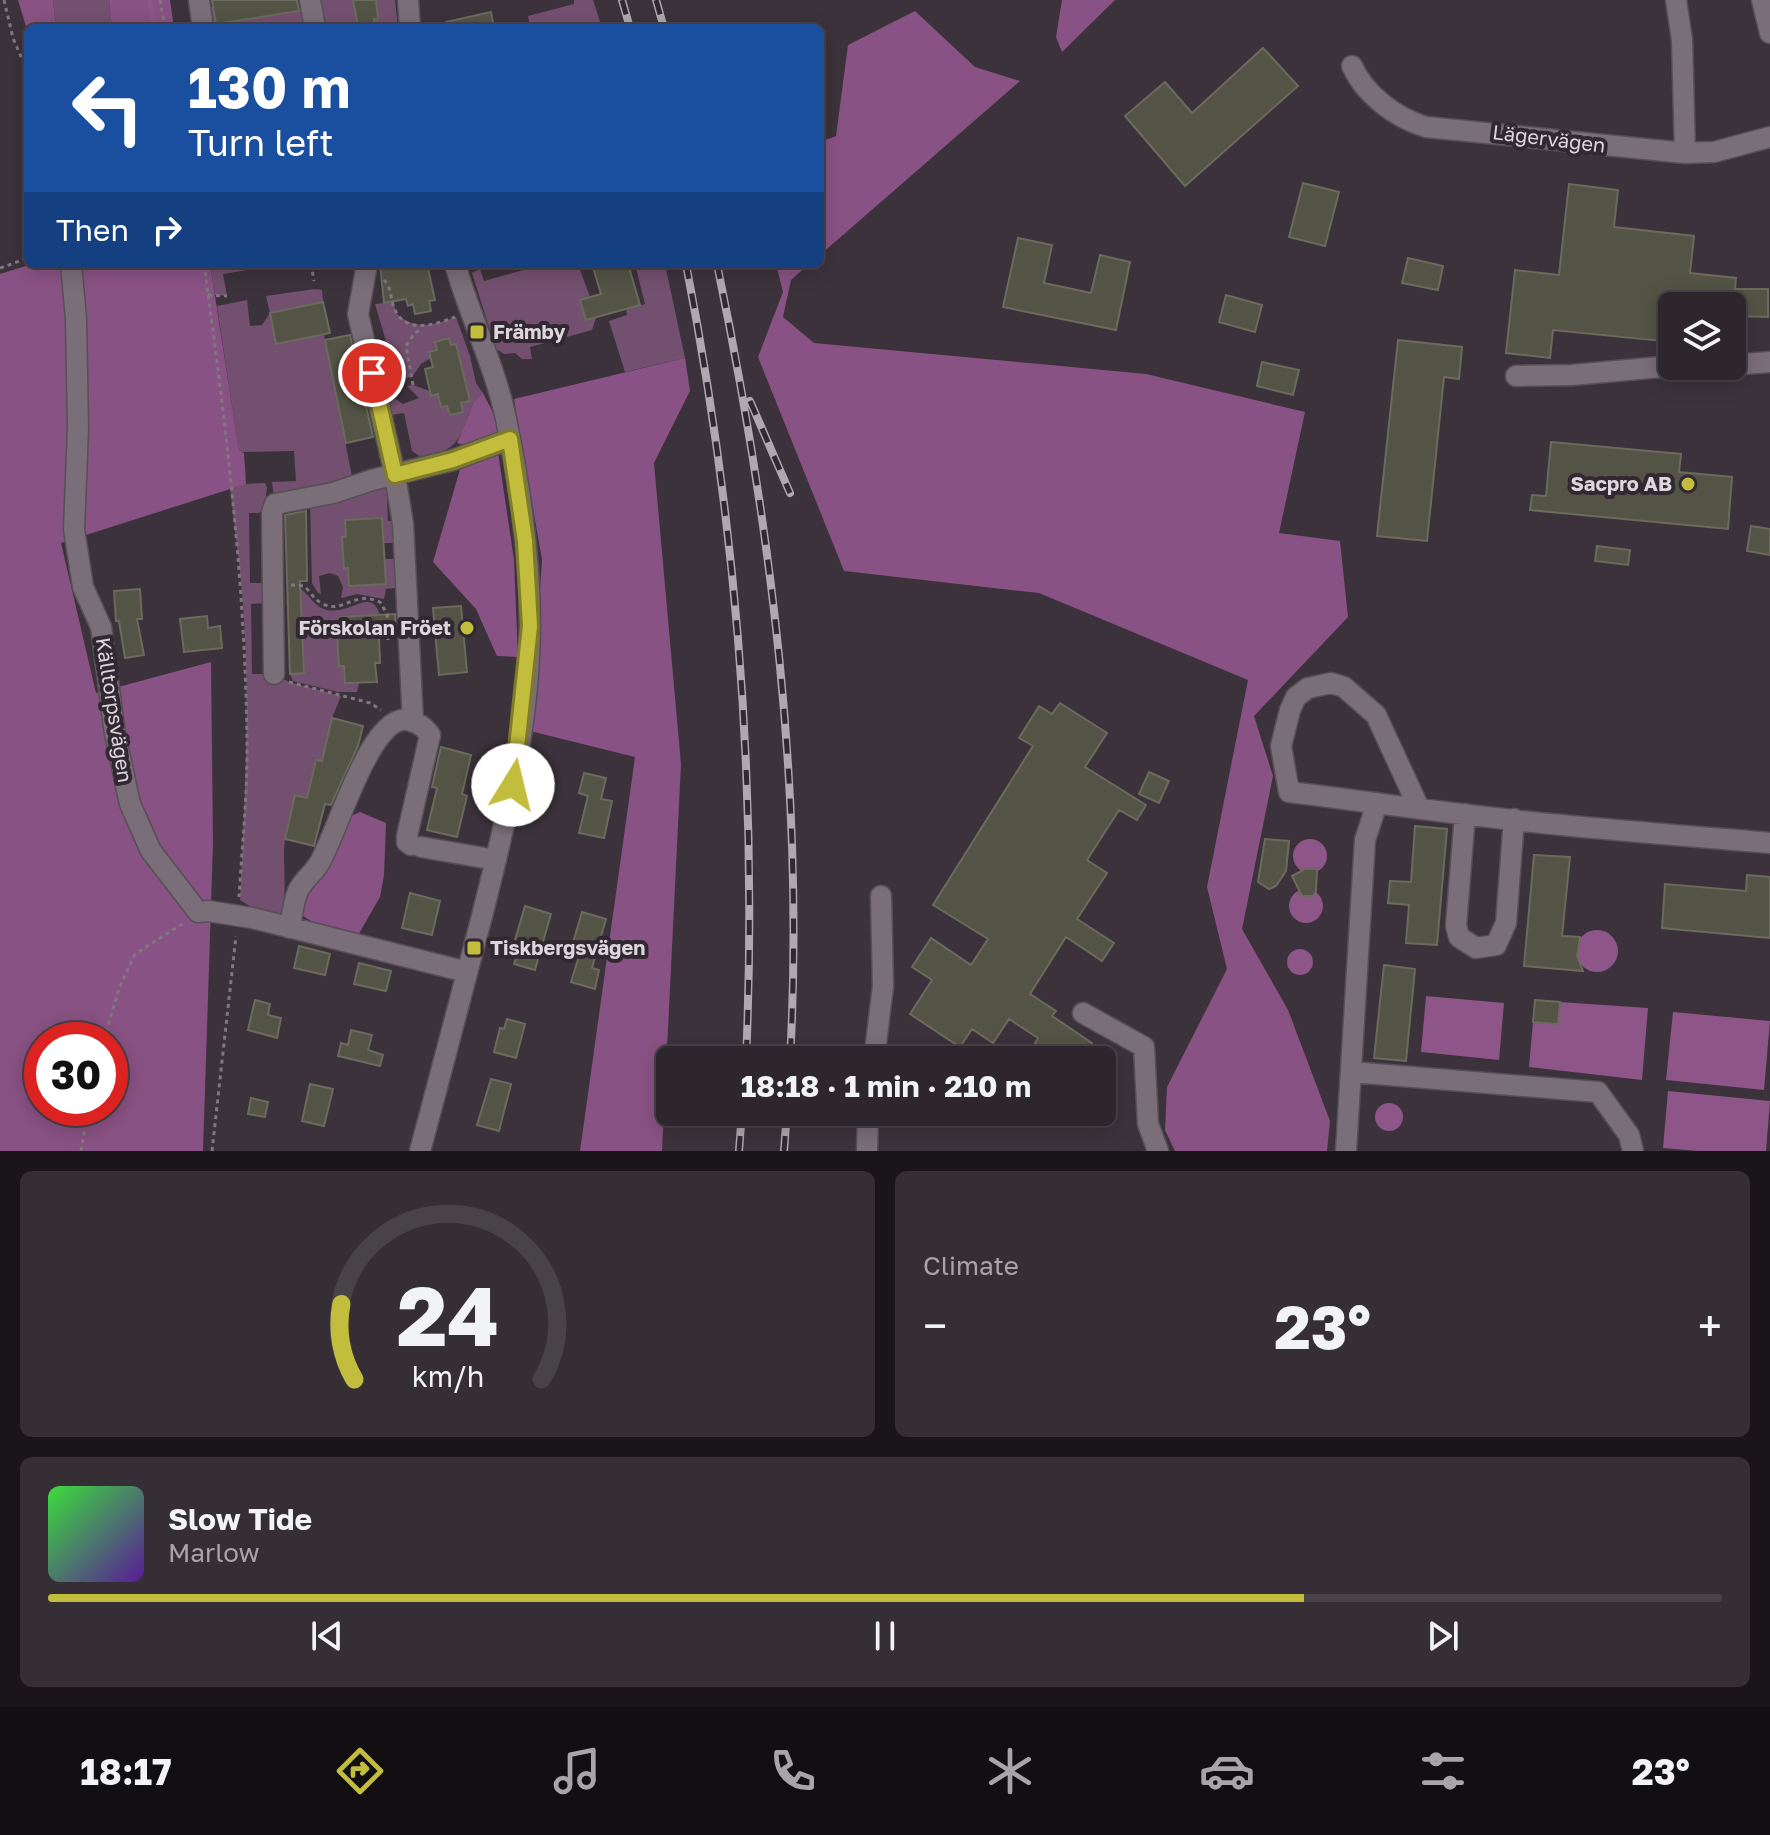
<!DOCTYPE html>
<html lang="en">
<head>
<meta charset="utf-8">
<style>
	body { margin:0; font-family:"Golos Text",sans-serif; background:#352e34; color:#f1f3f6; height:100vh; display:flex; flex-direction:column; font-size:30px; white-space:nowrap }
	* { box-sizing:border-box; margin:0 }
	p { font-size:26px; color:#a7a5a9 }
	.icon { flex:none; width:44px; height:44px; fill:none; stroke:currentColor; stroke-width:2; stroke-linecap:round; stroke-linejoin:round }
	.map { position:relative; height:1151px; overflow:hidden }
	.drawer { display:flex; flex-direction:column; gap:20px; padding:20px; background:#191518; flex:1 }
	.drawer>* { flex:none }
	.top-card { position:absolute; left:24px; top:24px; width:800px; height:244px; border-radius:12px; box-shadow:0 4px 20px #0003,0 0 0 2px #484348; background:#1a4fa0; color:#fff; overflow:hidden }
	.fabs { position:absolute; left:1658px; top:292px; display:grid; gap:16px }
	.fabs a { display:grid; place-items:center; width:88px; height:88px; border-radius:12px; background:#2d262c; box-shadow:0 4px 20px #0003,0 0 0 2px #484348; font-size:40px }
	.speed { position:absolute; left:24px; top:1022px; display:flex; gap:16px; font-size:40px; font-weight:700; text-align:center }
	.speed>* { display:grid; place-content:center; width:104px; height:104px; border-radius:50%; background:#2d262c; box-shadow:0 4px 20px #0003,0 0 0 2px #484348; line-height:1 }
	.speed .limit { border:12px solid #d22; background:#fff; color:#111 }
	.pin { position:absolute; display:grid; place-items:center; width:68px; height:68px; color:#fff; margin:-34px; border:4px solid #fff; border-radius:50%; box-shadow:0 2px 8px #0007 }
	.me { position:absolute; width:88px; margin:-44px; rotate:9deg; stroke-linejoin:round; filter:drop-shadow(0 0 6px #0008) }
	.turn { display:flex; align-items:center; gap:28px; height:168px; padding:0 32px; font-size:36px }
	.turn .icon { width:104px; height:104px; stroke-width:2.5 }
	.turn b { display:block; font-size:56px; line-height:68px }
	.then { display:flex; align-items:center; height:76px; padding:0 32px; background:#0003; gap:16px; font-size:30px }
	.big { font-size:60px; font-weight:700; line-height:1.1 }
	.drawer .card { flex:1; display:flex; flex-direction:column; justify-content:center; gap:12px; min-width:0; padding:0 28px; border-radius:12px; background:#352e34 }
	.drawer .dial { align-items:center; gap:0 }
	.dial svg { height:208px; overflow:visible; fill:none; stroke:#484348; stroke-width:7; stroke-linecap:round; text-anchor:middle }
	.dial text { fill:#f1f3f6; stroke:none }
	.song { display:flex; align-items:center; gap:24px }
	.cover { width:96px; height:96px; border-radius:12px; background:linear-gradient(135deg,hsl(120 70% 55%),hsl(270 70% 35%)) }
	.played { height:8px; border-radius:4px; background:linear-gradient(90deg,#c3bd3e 75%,#484348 75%) }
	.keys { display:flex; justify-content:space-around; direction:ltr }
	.heat { display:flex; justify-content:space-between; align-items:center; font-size:44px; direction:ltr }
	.drawer .tiles { flex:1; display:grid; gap:20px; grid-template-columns:1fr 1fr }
	.card:last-child { grid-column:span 2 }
	.trip { position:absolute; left:656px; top:1046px; width:460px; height:80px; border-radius:12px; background:#2d262c; box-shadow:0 4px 20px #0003,0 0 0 2px #484348; font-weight:700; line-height:80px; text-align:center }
	.menu { display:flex; height:128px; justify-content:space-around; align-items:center; background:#120f12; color:#a7a5a9 }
	.menu .icon { width:56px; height:56px }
	.menu .current { color:#c3bd3e }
	.menu b { font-size:36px; color:#f1f3f6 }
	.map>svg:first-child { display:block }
	.green { fill:#73506f }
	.forest { fill:#895284; fill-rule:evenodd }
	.water { fill:#8d5588 }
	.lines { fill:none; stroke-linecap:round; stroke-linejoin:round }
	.stream { stroke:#8d5588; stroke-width:5 }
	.building { fill:#535346; stroke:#6a6a5d; stroke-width:2 }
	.minor-casing { stroke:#574f56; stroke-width:23 }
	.path { stroke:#80777f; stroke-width:3; stroke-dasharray:4 4; stroke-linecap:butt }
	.minor { stroke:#7a6e78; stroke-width:20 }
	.rail-casing { stroke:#afa8af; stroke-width:8 }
	.rail { stroke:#322831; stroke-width:5; stroke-dasharray:15; stroke-linecap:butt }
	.route-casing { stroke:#7f7b28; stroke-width:20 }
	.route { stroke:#c3bd3e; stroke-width:14 }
	.poi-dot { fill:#c3bd3e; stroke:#322831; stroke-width:3 }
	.labels { text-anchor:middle; stroke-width:8; stroke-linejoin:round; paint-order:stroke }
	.street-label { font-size:20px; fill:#ddd7dd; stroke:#322831 }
	.poi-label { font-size:20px; font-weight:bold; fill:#ddd7dd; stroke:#322831; text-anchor:start }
</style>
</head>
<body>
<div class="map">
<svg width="1770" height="1151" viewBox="0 0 1770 1151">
	<rect width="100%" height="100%" fill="#3c323b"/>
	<path class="green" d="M 53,0 L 109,0 L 112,28 L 56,28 Z
		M 318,0 L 353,0 L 358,25 L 361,25 L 360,28 L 324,28 Z
		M 376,0 L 395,0 L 398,28 L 373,28 L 374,19 L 378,18 Z
		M 574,0 L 593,0 L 602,28 L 530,28 L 528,16 L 574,4 Z
		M 213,7 L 216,24 L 302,10 L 306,28 L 212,28 L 209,8 Z
		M 210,264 L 283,264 L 223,274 L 227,296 L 215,295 Z
		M 521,264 L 578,264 L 590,297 L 580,300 L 586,320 L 596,318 L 592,330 L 530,347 L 532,359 L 522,359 L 515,353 L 504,354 L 496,349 L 472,273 L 480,269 L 484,281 L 523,270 Z
		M 635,264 L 665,264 L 685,358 L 625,372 L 609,321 L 627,315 L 626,309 L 645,304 Z
		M 315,289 L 322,290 L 323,302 L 270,313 L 276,344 L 324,335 L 354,487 L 275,504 L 272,482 L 296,481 L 294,451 L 239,452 L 217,306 L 247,300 L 250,326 L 262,325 L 270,313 L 266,296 Z
		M 393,302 L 397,314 C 416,331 434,325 456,317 L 470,356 L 476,383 L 483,393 C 455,423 473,450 421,457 L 412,451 L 404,413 L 385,416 L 385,397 L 388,394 L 403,404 L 419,398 L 407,386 L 413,385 L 438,394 L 441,407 L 447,406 L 437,350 L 429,352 L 431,358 L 421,364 L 412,377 L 381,384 L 378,377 L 387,374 L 382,350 L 388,348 L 375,304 Z
		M 265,483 L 267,488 L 264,509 L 259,513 L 249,513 L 250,583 L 263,583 L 266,603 L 251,604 L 252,674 L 274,674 L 289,682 L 341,696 L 332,718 L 322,761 L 316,760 L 307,798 L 295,796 C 292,810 287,824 285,839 C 282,858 288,900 281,914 L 256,910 L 240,900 C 245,798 251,694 242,592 C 239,558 234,523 230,488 L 246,484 Z
		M 381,485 L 389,489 L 396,499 L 387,500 L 388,521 L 398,521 L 398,543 L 383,543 L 377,537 L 376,518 L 345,520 L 346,537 L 342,537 L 344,568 L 348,568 L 350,586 L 380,584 L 384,559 L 401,559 L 403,587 L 386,589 L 384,599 L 357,594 L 341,598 L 343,587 L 338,576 L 330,573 L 319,576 L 321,594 L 318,593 L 312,583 L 310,504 Z
		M 297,587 C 309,592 313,607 327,610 C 356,616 378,574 384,638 L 379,638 L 341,618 L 345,683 L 359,683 L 357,692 L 338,692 L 293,681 L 290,674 L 304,673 L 301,604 L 286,604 L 291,588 Z"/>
	<path class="forest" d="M 18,0 L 53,0 L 56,28 L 28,28 L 28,33 Z
		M 109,0 L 170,0 L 174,28 L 112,28 Z
		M 1062,0 L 1115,0 L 1062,52 L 1056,37 Z
		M 915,11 L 975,67 L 1020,81 L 820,255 L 820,142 L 836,136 L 848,45 Z
		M 32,264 L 210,264 L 239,451 L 244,453 L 246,484 L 61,543 L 96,693 L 211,662 L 213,843 L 203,1151 L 0,1151 L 0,274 ZM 42,1040 L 110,1040 L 110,1108 L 42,1108 Z
		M 776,264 L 809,264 L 791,280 L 783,317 L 814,343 L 1146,374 L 1305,412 L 1279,533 L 1340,541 L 1348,617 L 1254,716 L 1273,776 L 1242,929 L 1288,1010 L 1330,1121 L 1327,1151 L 1175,1151 L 1165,1130 L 1167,1087 L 1227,969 L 1207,887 L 1248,680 L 1039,593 L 844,571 L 758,357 L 783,292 Z
		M 685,358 L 690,391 L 654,463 L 681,764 L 662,1151 L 580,1151 L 635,757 L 530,731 L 542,560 L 514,399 Z
		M 483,393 L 500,426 L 498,434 L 472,448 L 457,443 L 474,402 Z
		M 498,452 L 514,560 L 518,657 L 497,656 L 476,609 L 433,562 L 463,459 Z
		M 360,812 L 386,823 L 384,875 L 380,897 L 357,937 L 314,923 L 303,916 L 300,907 L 329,866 L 349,817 Z"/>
	<path class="water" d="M1293 856a17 17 0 1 1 34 0a17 17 0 1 1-34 0Z
		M1289 906a17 17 0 1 1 34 0a17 17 0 1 1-34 0Z
		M1576 951a21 21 0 1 1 42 0a21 21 0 1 1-42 0Z
		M1287 962a13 13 0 1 1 26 0a13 13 0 1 1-26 0Z
		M 1426,996 L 1504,1003 L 1499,1060 L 1421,1052 Z
		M 1560,1002 L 1648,1008 L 1642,1080 L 1529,1067 L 1533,1022 L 1558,1024 Z
		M 1673,1012 L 1770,1021 L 1764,1090 L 1666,1080 Z
		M 1668,1091 L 1770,1101 L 1766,1151 L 1698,1151 L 1663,1148 Z
		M1375 1117a14 14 0 1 1 28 0a14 14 0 1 1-28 0Z"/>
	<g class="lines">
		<path class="stream" d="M 150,0 L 155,28"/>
	</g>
	<path class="building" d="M 212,0 L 297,0 L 299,11 L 216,24 Z
		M 353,0 L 376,0 L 378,19 L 374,19 L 375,24 L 358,25 Z
		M 491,12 L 494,28 L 446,28 L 446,22 Z
		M 1263,48 L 1298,86 L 1185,186 L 1125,116 L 1165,82 L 1192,113 Z
		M 1303,183 L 1339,192 L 1325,246 L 1289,237 Z
		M 1569,184 L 1618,190 L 1614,227 L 1694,236 L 1690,273 L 1736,278 L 1735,289 L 1768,289 L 1768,317 L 1732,316 L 1732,306 L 1672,306 L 1672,342 L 1553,330 L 1550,358 L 1506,353 L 1515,270 L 1559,275 Z
		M 1018,238 L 1052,245 L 1044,283 L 1091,293 L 1100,255 L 1130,262 L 1116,330 L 1003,307 Z
		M 1408,258 L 1443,266 L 1438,290 L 1402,283 Z
		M 380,264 L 427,264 L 435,300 L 429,301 L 431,311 L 415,314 L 413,304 L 408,306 L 406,299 L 384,303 Z
		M 592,264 L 628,264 L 640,305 L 586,320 L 580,300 L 601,294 Z
		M 1226,295 L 1262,305 L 1255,332 L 1219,322 Z
		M 323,302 L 330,333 L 276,344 L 270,313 Z
		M 350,335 L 373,437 L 346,443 L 325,340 Z
		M 449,338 L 451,345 L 456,344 L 470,401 L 461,403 L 463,412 L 450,415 L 447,406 L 441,407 L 438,394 L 431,396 L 425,369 L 433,367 L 429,352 L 437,350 L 435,342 Z
		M 1398,340 L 1462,347 L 1459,379 L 1444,377 L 1427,541 L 1377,536 Z
		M 1262,362 L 1299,370 L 1293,395 L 1257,386 Z
		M 1551,442 L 1681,454 L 1679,472 L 1732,477 L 1728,529 L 1530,510 L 1532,495 L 1546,496 Z
		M 306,511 L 307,581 L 300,581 L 304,673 L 290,674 L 285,515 Z
		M 382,518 L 386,584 L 349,586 L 348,568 L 344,569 L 342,537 L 346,537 L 345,520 Z
		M 1751,526 L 1770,529 L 1770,555 L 1747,551 Z
		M 1597,546 L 1630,550 L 1628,565 L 1595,561 Z
		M 140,589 L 142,619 L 137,619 L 144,655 L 125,658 L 119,621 L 116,621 L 114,591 Z
		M 461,606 L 467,672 L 439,675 L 433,608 Z
		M 395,614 L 396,637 L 379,638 L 380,663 L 375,663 L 377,682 L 345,683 L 344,666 L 339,666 L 337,634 L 342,634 L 341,617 Z
		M 207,616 L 208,628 L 220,626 L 222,648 L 184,652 L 180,619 Z
		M 1060,703 L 1107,733 L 1085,767 L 1146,805 L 1137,820 L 1119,810 L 1087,860 L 1107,873 L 1077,919 L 1114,943 L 1102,961 L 1066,937 L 1030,994 L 1056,1011 L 1052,1016 L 1092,1043 L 1081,1060 L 1061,1060 L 1035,1043 L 1038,1038 L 1009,1019 L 993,1043 L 972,1029 L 960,1047 L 910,1014 L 932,980 L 912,967 L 931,938 L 971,965 L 988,939 L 933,905 L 1033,746 L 1019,738 L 1039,706 L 1052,714 Z
		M 332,718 L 363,726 L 358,746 L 331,805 L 325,804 L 314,846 L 285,839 L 295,795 L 307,798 L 316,760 L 322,761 Z
		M 441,747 L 471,755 L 462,794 L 467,796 L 457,837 L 427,830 L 437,788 L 432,787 Z
		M 1149,772 L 1169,781 L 1159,803 L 1139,794 Z
		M 584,773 L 606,778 L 601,799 L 612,801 L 604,838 L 579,833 L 588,796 L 579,793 Z
		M 1415,826 L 1447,829 L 1437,945 L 1406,943 L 1409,905 L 1388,903 L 1390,881 L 1411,882 Z
		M 1265,839 L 1289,841 L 1286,871 L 1276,886 L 1269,889 L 1258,882 Z
		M 1534,855 L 1570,857 L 1562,936 L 1580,937 L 1577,956 L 1583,971 L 1524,966 Z
		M 1305,869 L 1317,869 L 1316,891 L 1313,896 L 1302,896 L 1292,876 Z
		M 1747,875 L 1770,877 L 1770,938 L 1662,928 L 1665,884 L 1746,891 Z
		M 410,893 L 440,901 L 432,935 L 402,928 Z
		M 525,906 L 551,914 L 535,970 L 514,964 L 519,949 L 513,947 Z
		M 582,912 L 606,919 L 592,968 L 599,970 L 595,989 L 571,982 L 579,956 L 570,953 Z
		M 299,946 L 330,954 L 325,975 L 294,968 Z
		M 359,963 L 391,971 L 386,991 L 354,984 Z
		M 1384,965 L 1415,969 L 1406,1061 L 1374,1058 Z
		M 255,1000 L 270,1004 L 268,1015 L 281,1018 L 277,1038 L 248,1030 Z
		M 1535,1000 L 1560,1002 L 1558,1024 L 1533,1022 Z
		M 507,1019 L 525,1024 L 516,1058 L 494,1052 L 500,1028 L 504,1029 Z
		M 351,1030 L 372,1035 L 368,1050 L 383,1055 L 380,1066 L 338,1056 L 341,1043 L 348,1045 Z
		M 491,1079 L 511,1084 L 499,1131 L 477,1125 Z
		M 310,1084 L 333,1089 L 324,1126 L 302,1121 Z
		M 251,1098 L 268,1102 L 265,1117 L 248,1114 Z"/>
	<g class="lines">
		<defs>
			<path id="minor" d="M 199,0 L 203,28
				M 310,0 L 315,28
				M 408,0 L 410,28
				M 1676,0 L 1682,40 L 1685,153
				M 1762,0 L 1770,33
				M 1352,66 C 1365,95 1396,118 1426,127 L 1685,153 L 1714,152 L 1770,137
				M 71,264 L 76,319 L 78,428 L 74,529 L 83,587 L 101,627 L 115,734 L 130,804 L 151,851 L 198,912 L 208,911 L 252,918 L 467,972
				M 367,264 L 358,314 L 395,475 L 403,524 L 413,722
				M 1732,365 L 1770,362
				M 1516,376 L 1572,375 L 1672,366
				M 274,674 L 272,513 L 275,504 L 333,493 L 372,480 L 453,460 L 510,439
				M 1419,808 L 1376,715 L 1344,687 L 1331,683 L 1308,688 L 1296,697 L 1290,710 L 1281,746 L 1289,792 C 1380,803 1471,817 1562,825 C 1632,832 1701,837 1770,843
				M 1465,814 L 1456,926 L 1459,937 L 1476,948 L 1496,945 L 1506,923 L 1514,819
				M 421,847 L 496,860
				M 290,928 C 292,915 293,903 298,891 C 303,880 314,873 320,862 C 338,830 365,734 398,721 C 410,716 424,726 430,735 L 407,836 L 407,842 L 411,845
				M 1083,1013 L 1144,1047 L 1148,1124 L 1158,1151
				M 874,1060 L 883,986 L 881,896
				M 1351,1072 L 1598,1092 L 1629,1135 L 1633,1151
				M 420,1151 C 441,1073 461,995 482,916 C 506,821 530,723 530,624 C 530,556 520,486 506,419 C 495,366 470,317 455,264
				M 867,1151 L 868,1112
				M 1346,1151 L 1365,840 L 1377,803"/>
		</defs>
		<use href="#minor" class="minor-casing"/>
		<path class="path" d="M 4,0 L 13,38 L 28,73
			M 160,0 L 165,28
			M 367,28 L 367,25
			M 204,264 C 226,425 246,588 247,750 C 247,799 242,848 239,897
			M 311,264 L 314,281
			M 0,268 L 28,258
			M 384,280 C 392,288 390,300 395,310 C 407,335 436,324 455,317
			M 208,295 L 227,296
			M 413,385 L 406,346 L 414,334 L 422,328
			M 291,585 L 304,586 C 311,592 314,600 323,604 C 343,614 354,590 380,602 L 387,614 L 388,640
			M 289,682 L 370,703 L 381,710
			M 104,1040 L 119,988 L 135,954 L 182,924
			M 81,1151 L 88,1108
			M 212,1151 L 236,936"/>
		<use href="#minor" class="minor"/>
		<defs>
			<path id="rail" d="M 622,0 L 630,28
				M 656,0 L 664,28
				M 686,264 C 737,526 758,793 746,1060
				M 717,264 C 771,525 805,793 790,1060
				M 750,401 L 790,493
				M 739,1151 L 742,1112
				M 784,1151 L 787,1112"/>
		</defs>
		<use href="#rail" class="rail-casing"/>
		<use href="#rail" class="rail"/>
	</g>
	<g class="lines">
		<defs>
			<path id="route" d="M 372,373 L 395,475 L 453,460 L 510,439 L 525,541 L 530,626 L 513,785"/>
		</defs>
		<use href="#route" class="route-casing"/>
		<use href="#route" class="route"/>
	</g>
	<g class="poi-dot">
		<rect x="469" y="324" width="16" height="16" rx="4"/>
		<circle cx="1688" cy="484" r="8"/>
		<circle cx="467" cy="628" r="8"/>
		<rect x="466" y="940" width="16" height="16" rx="4"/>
	</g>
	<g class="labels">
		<g class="street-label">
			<text transform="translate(1549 139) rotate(7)" y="7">Lägervägen</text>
			<text transform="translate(114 710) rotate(81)" y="7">Källtorpsvägen</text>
		</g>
		<g class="poi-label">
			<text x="493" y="339">Främby</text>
			<text x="1672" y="491" text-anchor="end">Sacpro AB</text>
			<text x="451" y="635" text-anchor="end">Förskolan Fröet</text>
			<text x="490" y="955">Tiskbergsvägen</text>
		</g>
	</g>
</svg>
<div class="fabs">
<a><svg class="icon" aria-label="layers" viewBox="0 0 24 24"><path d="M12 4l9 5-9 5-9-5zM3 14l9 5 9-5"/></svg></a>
</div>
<div class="speed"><div class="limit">30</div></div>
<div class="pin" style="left:372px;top:373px;background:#d93025"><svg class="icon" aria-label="arrive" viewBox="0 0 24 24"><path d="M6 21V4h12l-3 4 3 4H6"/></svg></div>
<svg class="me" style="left:513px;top:785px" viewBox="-20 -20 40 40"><circle r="19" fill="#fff"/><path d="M0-13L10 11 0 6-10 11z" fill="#c3bd3e"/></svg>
<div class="trip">18:18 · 1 min · 210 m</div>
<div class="top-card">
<div class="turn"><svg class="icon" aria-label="left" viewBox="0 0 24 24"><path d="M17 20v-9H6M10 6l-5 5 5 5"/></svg><div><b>130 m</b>Turn left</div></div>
<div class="then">Then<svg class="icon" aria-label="right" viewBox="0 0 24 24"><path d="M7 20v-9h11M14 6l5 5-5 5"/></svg></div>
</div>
</div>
<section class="drawer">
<div class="tiles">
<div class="card dial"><svg viewBox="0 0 100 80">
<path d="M14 69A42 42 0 1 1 86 69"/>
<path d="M14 69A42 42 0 0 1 9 40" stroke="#c3bd3e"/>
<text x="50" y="56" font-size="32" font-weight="700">24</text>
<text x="50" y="72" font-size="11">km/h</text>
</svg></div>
<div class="card"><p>Climate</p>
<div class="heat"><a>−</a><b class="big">23°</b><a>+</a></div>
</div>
<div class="card">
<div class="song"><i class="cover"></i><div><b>Slow Tide</b><p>Marlow</p></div></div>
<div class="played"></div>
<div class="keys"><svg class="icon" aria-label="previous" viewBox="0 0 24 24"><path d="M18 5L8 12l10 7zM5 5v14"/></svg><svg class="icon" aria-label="pause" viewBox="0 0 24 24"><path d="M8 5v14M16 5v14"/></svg><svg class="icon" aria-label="next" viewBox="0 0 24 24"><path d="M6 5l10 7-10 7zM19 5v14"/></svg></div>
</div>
</div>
</section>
<nav class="menu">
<b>18:17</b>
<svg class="icon current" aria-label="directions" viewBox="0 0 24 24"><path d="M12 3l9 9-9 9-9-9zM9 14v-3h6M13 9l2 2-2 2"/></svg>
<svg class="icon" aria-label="music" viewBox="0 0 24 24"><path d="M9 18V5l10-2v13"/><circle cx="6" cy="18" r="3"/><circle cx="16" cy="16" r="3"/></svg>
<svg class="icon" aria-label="phone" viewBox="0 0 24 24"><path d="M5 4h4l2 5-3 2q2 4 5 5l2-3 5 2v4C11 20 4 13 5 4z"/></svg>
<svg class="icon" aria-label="climate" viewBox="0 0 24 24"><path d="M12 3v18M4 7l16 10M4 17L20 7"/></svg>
<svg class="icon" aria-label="car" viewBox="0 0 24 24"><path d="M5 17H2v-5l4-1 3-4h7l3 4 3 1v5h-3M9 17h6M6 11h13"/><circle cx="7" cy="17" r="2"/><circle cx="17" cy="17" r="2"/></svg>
<svg class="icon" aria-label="filters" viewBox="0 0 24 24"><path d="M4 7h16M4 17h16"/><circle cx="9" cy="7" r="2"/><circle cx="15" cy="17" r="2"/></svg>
<b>23°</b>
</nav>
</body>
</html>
